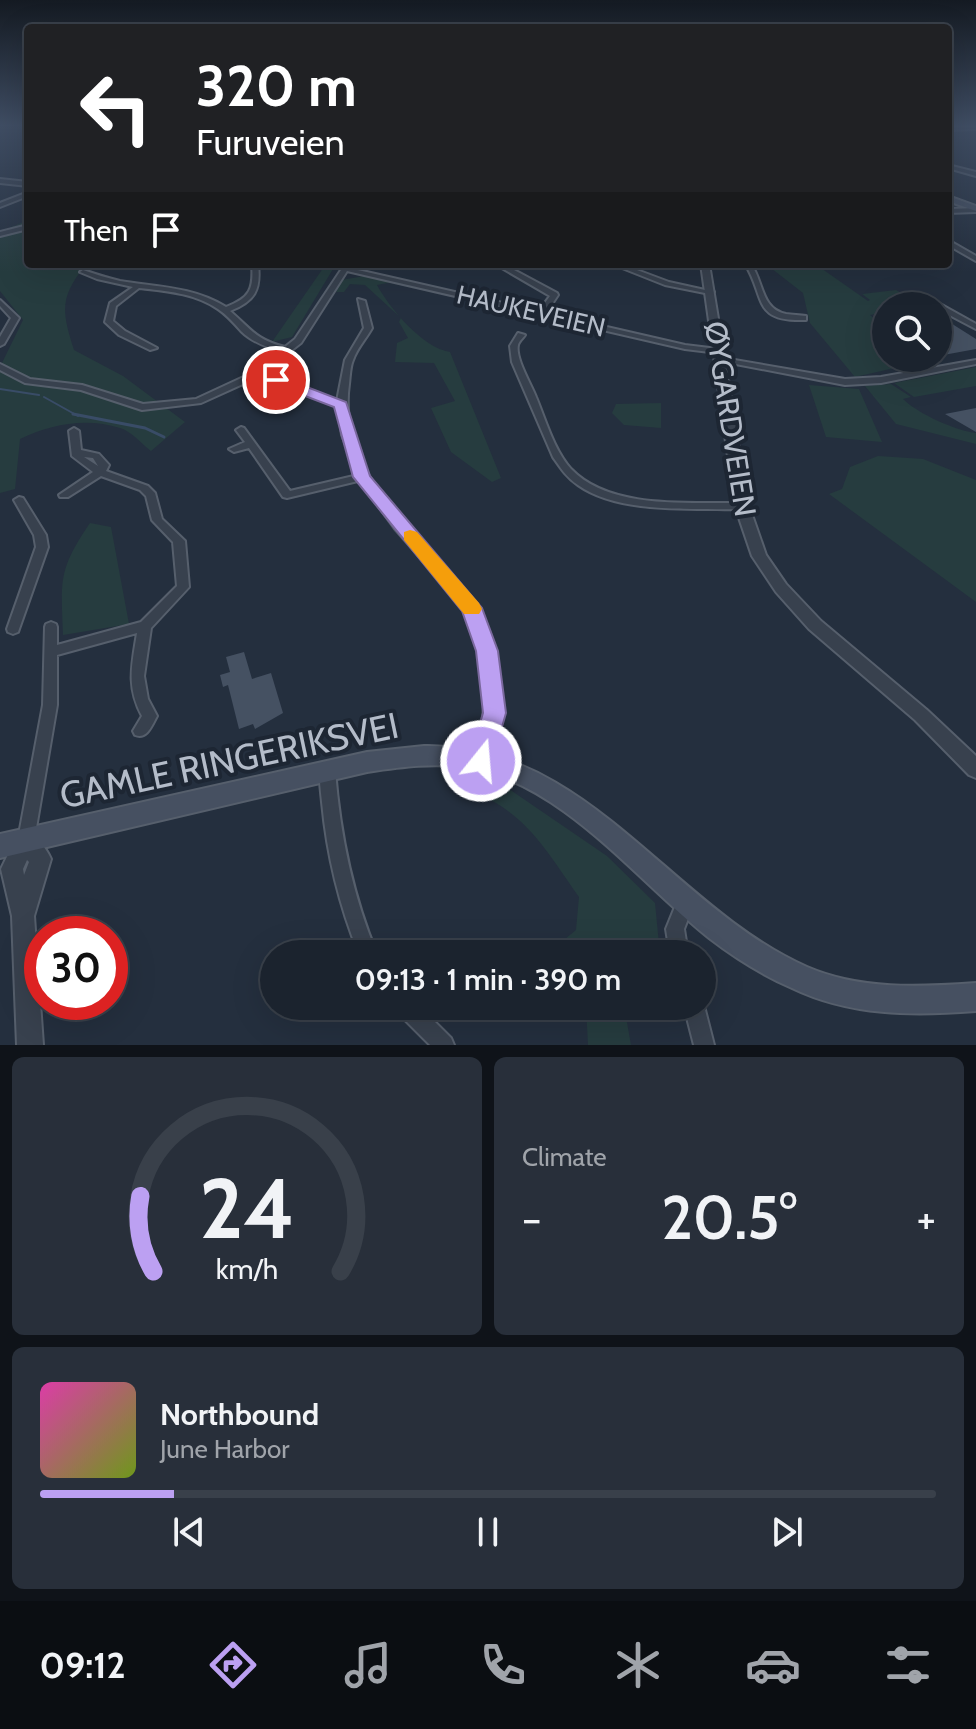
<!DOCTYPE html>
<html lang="en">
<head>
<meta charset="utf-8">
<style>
	body { margin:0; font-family:Cabin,sans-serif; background:#282f3a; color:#f1f3f6; height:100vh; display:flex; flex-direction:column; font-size:30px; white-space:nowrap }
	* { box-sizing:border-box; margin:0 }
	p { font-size:26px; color:#a0a4aa }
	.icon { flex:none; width:44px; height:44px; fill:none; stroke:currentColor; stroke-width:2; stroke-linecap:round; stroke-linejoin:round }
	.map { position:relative; height:1045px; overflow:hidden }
	.sheet { display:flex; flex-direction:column; gap:12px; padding:12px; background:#0f1319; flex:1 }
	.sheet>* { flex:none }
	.hud { position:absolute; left:24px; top:24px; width:928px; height:244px; border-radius:8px; box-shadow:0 8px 32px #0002,0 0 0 2px #39404a; background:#202124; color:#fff; overflow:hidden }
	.buttons { position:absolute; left:872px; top:292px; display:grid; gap:16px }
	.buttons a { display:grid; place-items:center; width:80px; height:80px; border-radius:50%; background:#1b232e; box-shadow:0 8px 32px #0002,0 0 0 2px #39404a; font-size:40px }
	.speed { position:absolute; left:24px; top:916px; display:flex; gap:16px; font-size:40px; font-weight:700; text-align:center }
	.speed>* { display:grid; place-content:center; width:104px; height:104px; border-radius:50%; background:#1b232e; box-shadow:0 8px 32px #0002,0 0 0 2px #39404a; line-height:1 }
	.speed .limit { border:12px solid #d22; background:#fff; color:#111 }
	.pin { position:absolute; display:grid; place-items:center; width:68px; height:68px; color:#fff; margin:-34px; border:4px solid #fff; border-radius:50%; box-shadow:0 2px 8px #0007 }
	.me { position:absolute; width:88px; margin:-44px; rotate:17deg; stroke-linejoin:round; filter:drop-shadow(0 0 6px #0008) }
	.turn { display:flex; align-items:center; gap:28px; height:168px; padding:0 40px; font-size:36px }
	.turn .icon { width:104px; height:104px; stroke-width:2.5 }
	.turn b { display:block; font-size:56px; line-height:68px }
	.then { display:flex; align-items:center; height:76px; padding:0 40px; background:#0003; gap:16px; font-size:30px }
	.big { font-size:60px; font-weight:600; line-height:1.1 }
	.sheet .card { flex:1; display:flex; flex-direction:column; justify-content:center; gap:12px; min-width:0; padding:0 28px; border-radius:12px; background:#282f3a }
	.sheet .dial { align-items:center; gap:0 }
	.dial svg { height:208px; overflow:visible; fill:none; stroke:#39404a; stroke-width:7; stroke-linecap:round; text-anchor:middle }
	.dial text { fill:#f1f3f6; stroke:none }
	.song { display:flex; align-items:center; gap:24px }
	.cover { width:96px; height:96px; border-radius:12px; background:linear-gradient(135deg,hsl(320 70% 55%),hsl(80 70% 35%)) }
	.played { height:8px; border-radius:4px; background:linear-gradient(90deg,#bca0f2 15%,#39404a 15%) }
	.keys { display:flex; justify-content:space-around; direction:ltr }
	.heat { display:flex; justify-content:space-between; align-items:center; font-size:44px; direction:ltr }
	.sheet .tiles { flex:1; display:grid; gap:12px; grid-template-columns:1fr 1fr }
	.card:last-child { grid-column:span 2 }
	.trip { position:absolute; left:260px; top:940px; width:456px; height:80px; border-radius:40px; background:#1b232e; box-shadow:0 8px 32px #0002,0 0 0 2px #39404a; font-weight:600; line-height:80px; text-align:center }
	.menu { display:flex; height:128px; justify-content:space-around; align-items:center; background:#0b0e12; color:#a0a4aa }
	.menu .icon { width:56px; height:56px }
	.menu .current { color:#bca0f2 }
	.menu b { font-size:36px; color:#f1f3f6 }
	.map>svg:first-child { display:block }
	.green { fill:#263c3f }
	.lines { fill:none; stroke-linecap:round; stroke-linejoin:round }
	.stream-far1 { stroke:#394c67; stroke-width:2 }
	.stream { stroke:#394c67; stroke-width:3 }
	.building { fill:#455162 }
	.minor-casing { stroke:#565f6c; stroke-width:4 }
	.tertiary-casing { stroke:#565f6c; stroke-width:4 }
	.secondary-casing { stroke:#565f6c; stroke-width:4 }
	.minor { fill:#38414e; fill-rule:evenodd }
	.tertiary { fill:#38414e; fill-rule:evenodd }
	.secondary { fill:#465061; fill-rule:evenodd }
	.route { fill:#bca0f2; stroke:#7a689d; stroke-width:2 }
	.slow { fill:#f59e0b }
	.labels { text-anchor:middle; stroke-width:8; stroke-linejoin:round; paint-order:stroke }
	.far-street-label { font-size:26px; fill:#b4bcc9; stroke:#1d2633 }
	.street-label { font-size:30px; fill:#b4bcc9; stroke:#1d2633 }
	.near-street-label { font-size:36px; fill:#b4bcc9; stroke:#1d2633 }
</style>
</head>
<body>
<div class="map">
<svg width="976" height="1045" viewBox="0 0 976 1045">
	<rect width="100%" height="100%" fill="#242f3e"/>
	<path class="green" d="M 28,220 L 28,264 L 86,264 C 60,298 61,309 74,350 L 123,376 L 185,422 L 151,451 C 142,444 131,431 120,428 C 86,417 51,424 20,439 L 15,489 L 0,493 L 0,367 L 23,320 L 0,291 L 0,232 Z
		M 326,264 L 336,264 L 292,337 L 272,342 Z
		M 759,264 L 818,266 L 868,301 L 870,300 L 862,294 L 896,290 L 921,305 L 886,306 L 886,312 L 870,315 L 886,328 L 886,358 L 934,359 L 855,377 L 810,323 L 803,293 L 767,265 Z
		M 371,275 L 397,281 L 377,285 C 390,309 423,348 450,352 L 501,478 L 492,482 L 451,452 L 431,408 L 455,401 L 434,363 L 395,362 L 397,343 L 408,338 L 399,322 L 401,318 L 365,285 L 350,284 L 344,292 L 336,292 L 341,280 Z
		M 976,367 L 976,386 L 914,397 L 894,383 Z
		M 891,384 L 911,397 L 903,399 C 918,414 957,431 976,433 L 976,444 L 896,424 L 865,386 Z
		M 809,385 L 859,389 L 882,442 L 826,437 Z
		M 661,403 L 661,428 L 624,425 L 612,413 L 616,404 Z
		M 878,456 L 923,459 L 976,480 L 976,602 L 829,494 L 842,489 L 850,467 Z
		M 90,523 L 111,527 L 129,624 L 63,635 C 61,580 58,570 90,523 Z
		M 447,772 L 489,780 L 488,788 L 506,795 L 509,789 L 607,856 L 655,903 L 660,954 L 558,954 L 554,948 L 576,930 L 579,897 C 537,837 521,805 447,782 Z
		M 586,1006 L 624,1006 L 631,1045 L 588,1045 Z"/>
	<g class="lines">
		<path class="stream-far1" d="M 0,389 L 39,395
			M 44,397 L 78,416"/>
		<path class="stream" d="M 73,414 L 145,428 L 164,437"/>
	</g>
	<path class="building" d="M 938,315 L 976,339 L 976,349 L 938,356 Z
		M 976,408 L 976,432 L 945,414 Z
		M 244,652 L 252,679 L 271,673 L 283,713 L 255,729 L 253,724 L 239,729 L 228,685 L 223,687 L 220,675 L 230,672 L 226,657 Z"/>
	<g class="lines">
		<defs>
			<path id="minor" d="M 976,127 L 976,129 L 948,130 L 948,128 Z
				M 948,142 L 951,142 L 951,143 L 948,144 Z
				M 948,165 L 976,172 L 976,176 L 948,168 Z
				M 0,179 L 28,182 L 28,186 L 0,183 Z
				M 28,192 L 28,196 L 0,207 L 0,203 Z
				M 976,208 L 976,212 L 948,213 L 948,209 Z
				M 28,225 L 28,229 L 0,236 L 0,232 Z
				M 948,240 L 976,256 L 976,261 L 948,245 Z
				M 252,264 L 258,264 C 261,290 255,301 230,311 C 251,329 256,340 285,347 L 295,339 L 345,264 L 351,264 L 349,268 L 539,311 L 550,296 L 495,264 L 503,264 L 557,293 L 558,295 L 546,313 L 685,345 L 718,349 L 722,351 L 718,353 L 685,349 L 347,271 L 301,343 L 256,378 L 201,403 L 142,410 L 81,390 L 25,383 L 0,370 L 0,364 L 30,379 L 82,385 L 143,404 L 196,399 L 250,374 L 281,351 C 266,347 252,342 241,331 C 234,323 227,315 218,309 C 195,293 166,291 139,288 L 116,306 L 113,321 L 125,331 L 157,348 L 150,350 L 119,335 L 105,322 L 110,303 L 133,287 L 97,279 L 80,272 L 83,270 C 95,274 107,278 120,281 C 157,287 194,287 226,307 C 250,298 254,289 252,264 Z
				M 612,264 L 621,264 L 669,282 L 714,292 L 710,294 L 665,285 Z
				M 745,264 L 751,264 C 764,283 761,309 786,314 C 793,315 799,315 806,316 L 806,320 C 751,322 766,297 745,264 Z
				M 916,294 L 922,294 L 976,324 L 976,329 L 938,309 L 938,306 L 932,306 L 916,298 Z
				M 358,299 L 365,301 L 372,328 C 366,339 357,348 353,360 C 350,367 350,376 349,384 C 339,452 388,508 430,555 C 445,571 463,587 476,605 C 502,645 505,722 486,766 L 481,768 L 476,766 L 473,761 L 479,742 L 485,703 L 482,664 L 472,626 L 466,610 L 396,530 L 374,500 L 362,480 L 287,498 L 283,497 L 249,448 L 234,452 L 229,449 L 245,442 L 236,430 L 241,427 L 244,428 L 290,491 L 358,475 L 342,435 L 338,407 L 266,378 L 267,376 L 273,376 L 337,401 L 345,360 L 364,328 Z
				M 0,300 L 19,318 L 4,344 L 0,346 L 0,337 L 11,318 L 0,306 Z
				M 518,333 L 525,335 C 523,338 519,341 518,345 C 515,358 531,384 536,397 C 546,421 554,450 571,469 C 610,510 690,502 742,503 L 747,506 L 746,508 C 733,510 720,509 708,509 C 668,509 612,509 578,485 C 567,478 560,467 553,457 L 512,362 L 510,346 Z
				M 717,357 L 845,379 L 881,377 L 976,360 L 976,364 L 881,383 L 845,385 L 720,361 L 716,359 Z
				M 74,428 L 79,431 L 81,450 L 99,454 L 109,465 L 106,471 L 148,486 L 155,493 L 162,519 L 185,541 L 189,587 L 151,628 L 144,676 L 148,699 L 157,716 C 152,725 147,740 135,735 L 133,731 L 142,716 C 126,686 132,665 137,633 L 57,655 L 57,705 L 34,840 L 32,846 L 26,848 L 20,846 L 18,840 L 43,705 L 45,627 L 46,624 L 51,622 L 56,624 L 57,627 L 57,645 L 141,622 L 177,586 L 173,542 L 152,520 L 146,496 L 140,490 L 101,476 L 68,497 L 60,497 L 59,495 L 93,472 L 72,456 L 69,431 ZM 84,457 L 93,458 L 98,466 Z
				M 19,497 L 23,498 L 46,535 L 48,547 L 19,629 L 18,632 L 13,634 L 8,632 L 7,629 L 36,547 L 34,535 L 14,500 Z
				M 327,763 L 332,765 L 335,770 C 340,834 352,894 377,954 L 359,954 C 339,905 327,855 322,802 C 321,791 318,776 322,765 Z
				M 685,894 L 691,897 L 694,903 L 684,929 L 688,954 L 670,954 L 666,929 L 679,897 Z
				M 702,1002 L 704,1006 L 714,1045 L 694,1045 L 684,1006 L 702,1006 Z
				M 395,1006 L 419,1006 L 451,1038 L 454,1045 L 430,1045 L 398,1013 Z"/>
			<path id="tertiary" d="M 701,264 L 709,264 L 749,506 L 766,555 L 786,584 L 821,621 L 927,710 L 976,756 L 976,778 L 969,775 L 915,720 L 809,629 L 776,592 L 752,556 L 735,506 Z
				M 25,831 C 37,836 46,848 51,859 L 34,916 L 43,1045 L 17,1045 L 12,916 L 1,869 L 18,834 ZM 27,860 L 29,862 L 24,875 L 23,869 Z"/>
			<path id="secondary" d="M 948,196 L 976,206 L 976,211 L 948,201 Z
				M 424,746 C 587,743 671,907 807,967 C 860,990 920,987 976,983 L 976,1011 C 913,1016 850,1016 792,988 C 762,975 735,958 709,938 C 637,881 564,785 470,768 C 436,762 401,767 367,772 L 0,858 L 0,834 L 367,752 Z"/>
		</defs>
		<use href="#minor" class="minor-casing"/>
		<use href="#tertiary" class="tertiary-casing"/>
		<use href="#secondary" class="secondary-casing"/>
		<use href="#minor" class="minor"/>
		<use href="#tertiary" class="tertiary"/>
		<use href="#secondary" class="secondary"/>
	</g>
	<linearGradient id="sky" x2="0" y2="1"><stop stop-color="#141a22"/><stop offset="0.46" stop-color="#3f4d63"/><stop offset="1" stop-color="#3f4d63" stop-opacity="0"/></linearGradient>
	<rect width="976" height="272" fill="url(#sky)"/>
	<path class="route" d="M 271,377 L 281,377 L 346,402 L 370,476 L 482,608 L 498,651 L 506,713 L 490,769 L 481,772 L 472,769 L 469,761 L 483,713 L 476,651 L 462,611 L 353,477 L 334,407 L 271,383 Z"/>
	<path class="slow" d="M 410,530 L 417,532 L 479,603 L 482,609 L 479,614 L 464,614 L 404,540 L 404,532 Z"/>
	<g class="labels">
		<g class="far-street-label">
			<text transform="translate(531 311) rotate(13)" y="9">HAUKEVEIEN</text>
		</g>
		<g class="street-label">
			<text transform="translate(730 419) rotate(81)" y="10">ØYGARDVEIEN</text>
		</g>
		<g class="near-street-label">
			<text transform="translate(229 760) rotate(-12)" y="13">GAMLE RINGERIKSVEI</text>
		</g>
	</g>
</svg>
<div class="buttons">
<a><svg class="icon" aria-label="search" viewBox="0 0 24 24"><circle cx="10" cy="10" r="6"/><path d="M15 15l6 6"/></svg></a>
</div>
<div class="speed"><div class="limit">30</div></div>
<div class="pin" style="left:276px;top:380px;background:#d93025"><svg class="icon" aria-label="arrive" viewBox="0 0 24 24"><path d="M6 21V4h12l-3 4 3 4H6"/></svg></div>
<svg class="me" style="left:481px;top:761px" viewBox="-20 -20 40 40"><circle r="17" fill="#bca0f2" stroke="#fff" stroke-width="3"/><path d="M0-11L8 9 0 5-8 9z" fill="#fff"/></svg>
<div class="trip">09:13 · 1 min · 390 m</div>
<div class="hud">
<div class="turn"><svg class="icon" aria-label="left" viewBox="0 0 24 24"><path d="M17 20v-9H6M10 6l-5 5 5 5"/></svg><div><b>320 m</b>Furuveien</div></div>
<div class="then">Then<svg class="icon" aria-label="arrive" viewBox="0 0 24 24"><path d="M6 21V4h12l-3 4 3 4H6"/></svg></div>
</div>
</div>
<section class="sheet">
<div class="tiles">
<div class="card dial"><svg viewBox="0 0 100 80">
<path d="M14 69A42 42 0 1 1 86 69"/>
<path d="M14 69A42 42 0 0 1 9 40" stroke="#bca0f2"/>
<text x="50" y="56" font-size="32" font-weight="700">24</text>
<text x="50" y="72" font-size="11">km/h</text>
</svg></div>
<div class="card"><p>Climate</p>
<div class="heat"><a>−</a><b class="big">20.5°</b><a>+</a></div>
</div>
<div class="card">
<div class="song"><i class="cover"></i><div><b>Northbound</b><p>June Harbor</p></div></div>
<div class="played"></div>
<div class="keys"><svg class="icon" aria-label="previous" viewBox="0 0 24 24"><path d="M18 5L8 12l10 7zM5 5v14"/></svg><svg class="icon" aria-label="pause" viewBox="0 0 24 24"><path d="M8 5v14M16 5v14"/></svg><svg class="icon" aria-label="next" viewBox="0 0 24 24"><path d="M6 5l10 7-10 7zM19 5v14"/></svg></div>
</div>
</div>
</section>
<nav class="menu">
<b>09:12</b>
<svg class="icon current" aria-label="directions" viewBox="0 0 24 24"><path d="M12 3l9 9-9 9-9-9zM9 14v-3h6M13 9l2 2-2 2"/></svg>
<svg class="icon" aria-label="music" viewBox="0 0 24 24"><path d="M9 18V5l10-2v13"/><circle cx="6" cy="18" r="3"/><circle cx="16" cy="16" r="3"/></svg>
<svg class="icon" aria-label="phone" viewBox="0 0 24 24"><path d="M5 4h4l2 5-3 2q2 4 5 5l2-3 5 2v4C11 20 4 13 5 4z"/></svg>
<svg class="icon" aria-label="climate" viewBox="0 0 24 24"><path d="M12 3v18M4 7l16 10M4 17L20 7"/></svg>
<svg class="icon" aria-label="car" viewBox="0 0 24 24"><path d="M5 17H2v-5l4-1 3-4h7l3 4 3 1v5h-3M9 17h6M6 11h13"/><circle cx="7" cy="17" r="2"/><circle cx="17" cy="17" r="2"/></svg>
<svg class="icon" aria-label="filters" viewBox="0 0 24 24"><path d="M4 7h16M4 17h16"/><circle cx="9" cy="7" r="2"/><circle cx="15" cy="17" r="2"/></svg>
</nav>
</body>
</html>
